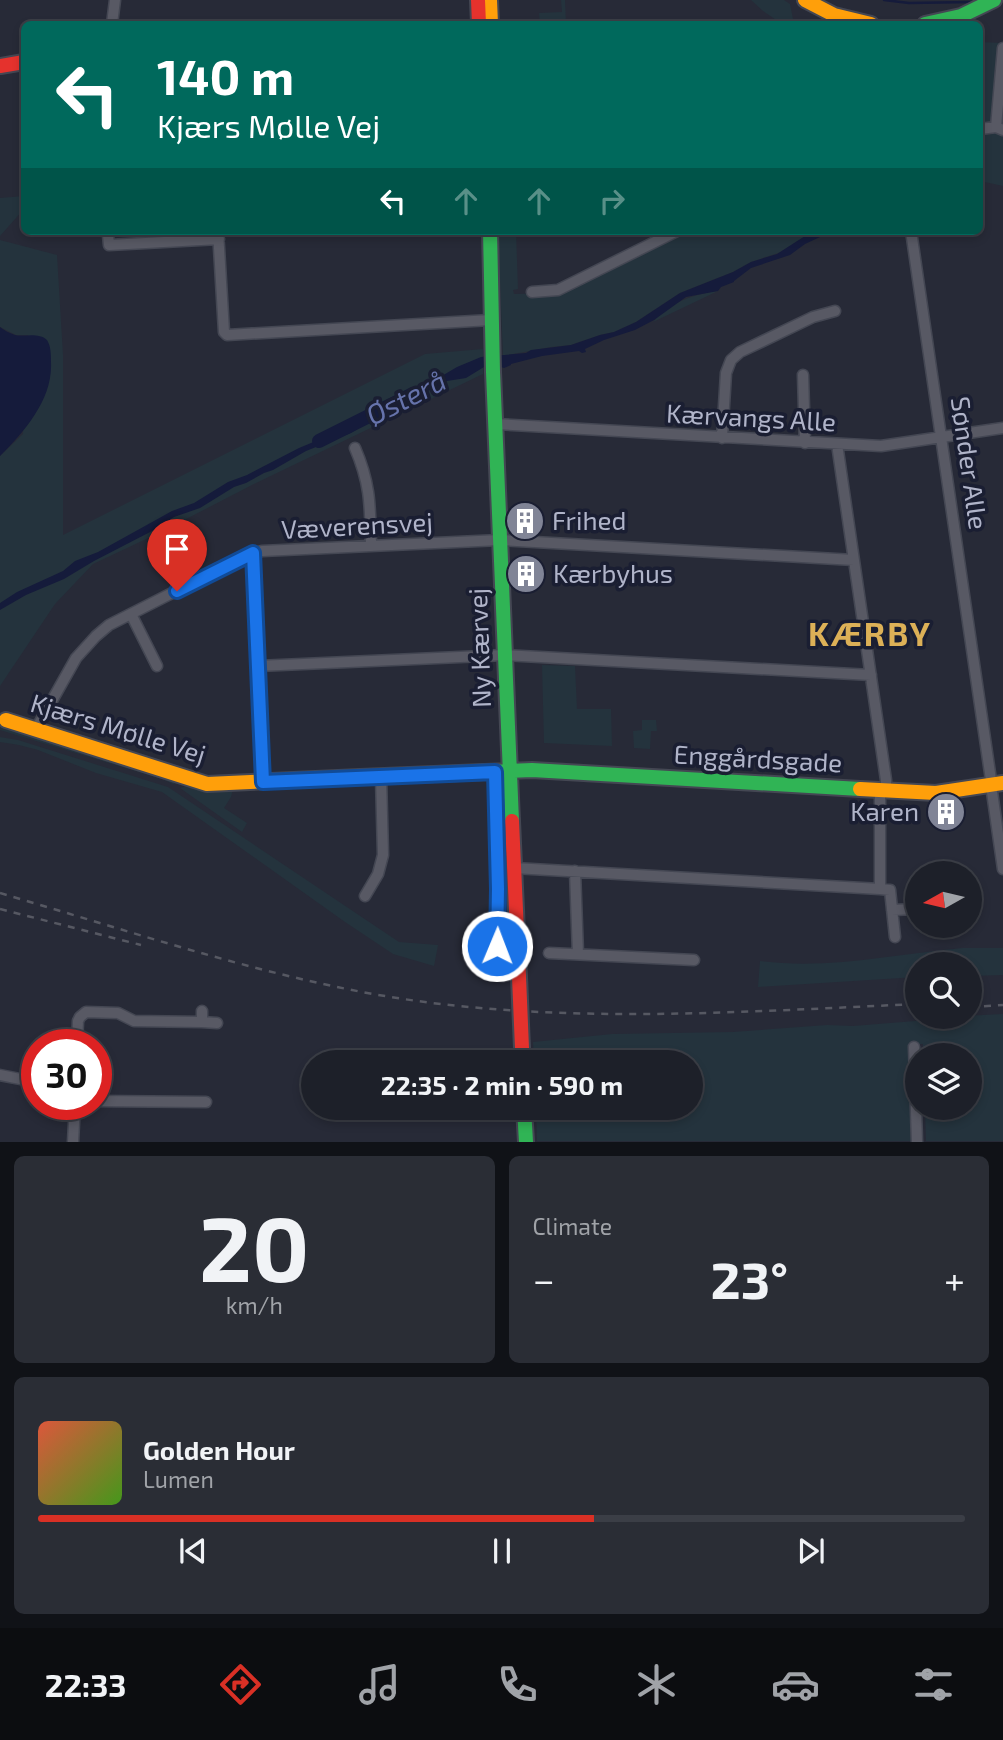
<!DOCTYPE html>
<html lang="en">
<head>
<meta charset="utf-8">
<style>
	body { margin:0; font-family:"Exo 2",sans-serif; background:#2a2d35; color:#f1f3f6; height:100vh; display:flex; flex-direction:column; font-size:26px; white-space:nowrap }
	* { box-sizing:border-box; margin:0 }
	p { font-size:23px; color:#a0a3a8 }
	.icon { flex:none; width:38px; height:38px; fill:none; stroke:currentColor; stroke-width:2; stroke-linecap:round; stroke-linejoin:round }
	.map { position:relative; height:1142px; overflow:hidden }
	.sheet { display:flex; flex-direction:column; gap:14px; padding:14px; background:#101217; flex:1 }
	.sheet>* { flex:none }
	.top-card { position:absolute; left:21px; top:21px; width:962px; height:214px; border-radius:10px; box-shadow:0 4px 10px #0003,0 0 0 2px #3b3e46; background:#00695c; color:#fff; overflow:hidden }
	.needle { width:46px; rotate:262deg }
	.fabs { position:absolute; left:905px; top:861px; display:grid; gap:14px }
	.fabs a { display:grid; place-items:center; width:77px; height:77px; border-radius:50%; background:#1d2029; box-shadow:0 4px 10px #0003,0 0 0 2px #3b3e46; font-size:35px }
	.speed { position:absolute; left:21px; top:1029px; display:flex; gap:14px; font-size:35px; font-weight:700; text-align:center }
	.speed>* { display:grid; place-content:center; width:91px; height:91px; border-radius:50%; background:#1d2029; box-shadow:0 4px 10px #0003,0 0 0 2px #3b3e46; line-height:1 }
	.speed .limit { border:10px solid #d22; background:#fff; color:#111 }
	.pin { position:absolute; display:grid; place-items:center; width:60px; height:60px; color:#fff; margin:-72px -30px; border-radius:50% 50% 50% 0; rotate:-45deg; box-shadow:0 0 7px #0007 }
	.pin .icon { rotate:45deg }
	.me { position:absolute; width:77px; margin:-38px; rotate:1deg; stroke-linejoin:round; filter:drop-shadow(0 0 5px #0008) }
	.turn { display:flex; align-items:center; gap:24px; height:147px; padding:0 21px; font-size:32px }
	.turn .icon { width:91px; height:91px; stroke-width:2.5 }
	.turn b { display:block; font-size:49px; line-height:60px }
	.lanes { display:flex; align-items:center; height:66px; padding:0 21px; background:#0003; justify-content:center; gap:35px; direction:ltr }
	.lanes .off { opacity:.35 }
	.big { font-size:52px; font-weight:700; line-height:1.1 }
	.sheet .widget { flex:1; display:flex; flex-direction:column; justify-content:center; gap:10px; min-width:0; padding:0 24px; border-radius:10px; background:#2a2d35 }
	.sheet .dial { align-items:center; gap:0 }
	.dial b { font-size:91px; line-height:1 }
	.song { display:flex; align-items:center; gap:21px }
	.cover { width:84px; height:84px; border-radius:10px; background:linear-gradient(135deg,hsl(10 70% 55%),hsl(100 70% 35%)) }
	.played { height:7px; border-radius:4px; background:linear-gradient(90deg,#d93025 60%,#3b3e46 60%) }
	.keys { display:flex; justify-content:space-around; direction:ltr }
	.heat { display:flex; justify-content:space-between; align-items:center; font-size:38px; direction:ltr }
	.sheet .tiles { flex:1; display:grid; gap:14px; grid-template-columns:1fr 1fr }
	.widget:last-child { grid-column:span 2 }
	.trip { position:absolute; left:301px; top:1050px; width:402px; height:70px; border-radius:35px; background:#1d2029; box-shadow:0 4px 10px #0003,0 0 0 2px #3b3e46; font-weight:700; line-height:70px; text-align:center }
	.dock { display:flex; height:112px; justify-content:space-around; align-items:center; background:#0c0d10; color:#a0a3a8 }
	.dock .icon { width:49px; height:49px }
	.dock .on { color:#d93025 }
	.dock b { font-size:32px; color:#f1f3f6 }
	.map>svg:first-child { display:block }
	.green { fill:#24333d }
	.water { fill:#151b3b }
	.lines { fill:none; stroke-linecap:round; stroke-linejoin:round }
	.stream { stroke:#151b3b; stroke-width:2.5 }
	.river { stroke:#151b3b; stroke-width:14 }
	.street-casing { stroke:#444753; stroke-width:13 }
	.fast-casing { stroke:#444753; stroke-width:18 }
	.slow-casing { stroke:#444753; stroke-width:18 }
	.jam-casing { stroke:#444753; stroke-width:18 }
	.street { stroke:#585964; stroke-width:10 }
	.fast { stroke:#30b455; stroke-width:14 }
	.slow { stroke:#ff9f0a; stroke-width:14 }
	.jam { stroke:#e5322d; stroke-width:14 }
	.rail { stroke:#565862; stroke-width:2.5; stroke-dasharray:7 7; stroke-linecap:butt }
	.jam-bridge-casing { stroke:#444753; stroke-width:18; stroke-linecap:butt }
	.jam-bridge { stroke:#e5322d; stroke-width:14 }
	.route-casing { stroke:#114b97; stroke-width:18 }
	.route { stroke:#1a73e8; stroke-width:12 }
	.labels { text-anchor:middle; stroke-width:7; stroke-linejoin:round; paint-order:stroke }
	.street-label { font-size:26px; fill:#b0b4c9; stroke:#1a1e32 }
	.poi-label { font-size:26px; fill:#b0b4c9; stroke:#1a1e32; text-anchor:start }
	.water-label { font-size:28px; font-style:italic; fill:#6673ab; stroke:#1a1e32 }
	.district-label { font-size:33px; font-weight:bold; letter-spacing:2px; fill:#dcb057; stroke:#1a1e32 }
</style>
</head>
<body>
<div class="map">
<svg width="1003" height="1142" viewBox="0 0 1003 1142">
	<rect width="100%" height="100%" fill="#272a37"/>
	<path class="green" d="M 561,0 L 565,0 L 566,24 L 540,24 L 539,13 L 562,12 Z
		M 751,0 L 784,0 L 790,4 L 793,19 L 786,24 L 782,24 L 763,11 Z
		M 980,42 L 1003,43 L 1003,186 L 980,181 Z
		M 24,196 L 24,209 L 0,236 L 0,198 Z
		M 498,231 L 516,231 L 518,289 L 513,290 L 514,294 L 557,293 L 686,231 L 818,231 L 796,242 L 781,252 L 751,262 L 733,272 L 680,293 L 636,322 L 614,332 L 600,335 L 571,345 L 551,347 L 503,356 Z
		M 0,240 L 57,255 L 63,355 L 63,535 L 425,354 L 483,349 L 483,374 L 252,485 L 161,532 L 93,564 L 55,604 L 0,686 L 0,456 L 23,434 L 28,335 L 16,335 L 0,327 Z
		M 718,291 L 653,322 C 672,301 692,295 718,291 Z
		M 542,665 L 575,666 L 577,709 L 611,709 L 612,746 L 544,743 Z
		M 642,720 L 656,720 L 657,731 L 651,731 L 650,749 L 634,748 L 633,731 L 642,730 Z
		M 0,725 L 186,782 L 173,784 L 162,779 L 0,730 Z
		M 0,737 L 18,740 L 168,787 L 399,942 L 438,945 L 434,966 L 393,954 L 345,922 L 162,792 L 96,773 L 38,750 L 19,745 L 0,742 Z
		M 189,785 L 233,789 L 231,797 L 224,808 L 247,823 L 242,832 L 180,788 Z
		M 963,948 L 1003,948 L 1003,975 L 970,976 L 970,964 L 917,964 L 917,977 L 758,987 L 760,961 C 828,970 895,954 963,948 Z
		M 1003,1014 L 1003,1141 L 926,1141 L 925,1108 L 970,1108 L 970,1055 L 923,1055 L 923,1044 L 913,1044 L 914,1122 L 910,1124 L 911,1138 L 914,1139 L 914,1141 L 537,1141 L 536,1108 L 691,1108 L 691,1062 L 534,1062 L 533,1042 L 612,1034 L 733,1032 L 827,1025 L 853,1026 L 915,1021 L 924,1018 Z"/>
	<path class="water" d="M 818,231 L 833,231 L 805,244 L 790,255 L 751,268 L 734,281 L 734,282 L 721,287 L 718,291 L 686,297 L 654,320 L 635,330 L 604,340 L 585,349 L 586,352 L 582,353 L 579,351 L 542,356 L 511,364 L 511,365 L 504,368 L 498,366 L 484,367 L 466,378 L 447,381 L 422,394 L 407,405 L 377,417 L 351,433 L 306,451 L 273,470 L 264,473 L 246,483 L 234,487 L 200,508 L 174,517 L 154,530 L 94,561 L 64,579 L 26,595 L 0,610 L 0,603 L 17,592 L 63,571 L 75,561 L 98,552 L 172,511 L 194,503 L 228,482 L 247,475 L 299,448 L 340,431 L 372,412 L 398,402 L 457,367 L 481,357 L 526,353 L 531,350 L 571,345 L 600,335 L 614,332 L 636,322 L 680,293 L 733,272 L 751,262 L 777,254 L 805,236 Z
		M 0,327 C 4,330 9,333 15,335 C 24,337 39,332 47,340 C 51,346 51,355 51,362 C 53,399 25,431 0,456 Z"/>
	<g class="lines">
		<path class="stream" d="M 884,0 L 909,3 L 972,2"/>
		<path class="river" d="M 319,441 L 413,394"/>
		<defs>
			<path id="street" d="M 112,24 L 115,0
				M 996,127 L 1003,48
				M 980,129 L 996,127 L 1003,130
				M 218,231 L 224,332 L 227,335 L 491,320
				M 911,231 L 991,780
				M 108,235 L 109,245 L 219,239
				M 532,292 L 558,290 L 677,231
				M 803,375 L 805,443
				M 495,424 L 881,446 L 1003,428
				M 722,438 L 726,373 L 731,360 L 740,352 L 813,317 L 835,311
				M 837,444 L 886,780 L 886,790
				M 355,448 C 371,485 370,507 371,546
				M 252,553 L 263,782
				M 131,614 L 157,666
				M 258,666 L 505,655 L 871,675
				M 36,729 L 76,658 L 96,636 L 109,625 L 245,556 L 262,551 L 500,540 L 854,560
				M 991,785 L 1003,869
				M 514,868 L 880,889 L 880,790
				M 575,871 L 578,954
				M 880,889 L 890,890 L 895,937
				M 365,896 L 378,874 L 383,855 L 381,777
				M 892,910 L 917,909
				M 491,946 L 497,946 L 498,889 L 495,772
				M 549,953 L 694,960
				M 202,1011 L 202,1022 L 217,1023
				M 77,1045 L 78,1021 L 80,1017 L 86,1012 L 118,1013 L 134,1021 L 202,1022
				M 914,1047 L 917,1142
				M 0,1075 L 20,1079
				M 96,1101 L 206,1102
				M 73,1142 L 75,1104"/>
			<path id="fast" d="M 925,24 L 961,16 L 994,0
				M 490,231 L 493,372 L 512,821
				M 360,777 L 532,770 L 860,789
				M 524,1108 L 526,1142"/>
			<path id="slow" d="M 490,0 L 491,24
				M 805,0 L 834,15 L 871,24
				M 6,720 L 207,784 L 360,777
				M 860,789 L 936,793 L 1003,783
				M 522,1048 L 523,1062"/>
			<path id="jam" d="M 478,0 L 479,24
				M 0,66 L 24,62
				M 512,821 L 519,977"/>
		</defs>
		<use href="#street" class="street-casing"/>
		<use href="#fast" class="fast-casing"/>
		<use href="#slow" class="slow-casing"/>
		<use href="#jam" class="jam-casing"/>
		<use href="#street" class="street"/>
		<use href="#fast" class="fast"/>
		<use href="#slow" class="slow"/>
		<use href="#jam" class="jam"/>
		<path class="rail" d="M 0,893 C 123,929 246,971 373,994 C 552,1026 736,1012 917,1004
			M 0,909 L 141,945
			M 970,1007 L 1003,1005"/>
		<defs>
			<path id="jam-bridge" d="M 519,977 L 522,1048"/>
		</defs>
		<use href="#jam-bridge" class="jam-bridge-casing"/>
		<use href="#jam-bridge" class="jam-bridge"/>
	</g>
	<g class="lines">
		<defs>
			<path id="route" d="M 177,591 L 253,553 L 263,782 L 495,772 L 498,889 L 497,946"/>
		</defs>
		<use href="#route" class="route-casing"/>
		<use href="#route" class="route"/>
	</g>
	<defs>
		<symbol id="building-disc" viewBox="-11 -11 22 22"><circle r="9.5" fill="#808496" stroke="#1a1e32"/><path d="M-4-6H4V6H1V3H-1V6H-4ZM-2.5-4.3h1.7v1.8h-1.7ZM.8-4.3h1.7v1.8H.8ZM-2.5-1h1.7V.8h-1.7ZM.8-1h1.7V.8H.8Z" fill="#fff"/></symbol>
	</defs>
	<g fill-rule="evenodd">
		<use href="#building-disc" x="503" y="499" width="44" height="44"/>
		<use href="#building-disc" x="504" y="552" width="44" height="44"/>
		<use href="#building-disc" x="924" y="790" width="44" height="44"/>
	</g>
	<g class="labels">
		<g class="street-label">
			<text transform="translate(751 418) rotate(3)" y="9">Kærvangs Alle</text>
			<text transform="translate(969 463) rotate(82)" y="9">Sønder Alle</text>
			<text transform="translate(357 526) rotate(-3)" y="9">Væverensvej</text>
			<text transform="translate(480 648) rotate(-92)" y="9">Ny Kærvej</text>
			<text transform="translate(118 729) rotate(17)" y="9">Kjærs Mølle Vej</text>
			<text transform="translate(758 759) rotate(3)" y="9">Enggårdsgade</text>
		</g>
		<g class="poi-label">
			<text x="552" y="530">Frihed</text>
			<text x="553" y="583">Kærbyhus</text>
			<text x="919" y="821" text-anchor="end">Karen</text>
		</g>
		<g class="water-label">
			<text transform="translate(406 398) rotate(-27)" y="10">Østerå</text>
		</g>
		<g class="district-label">
			<text x="870" y="646">KÆRBY</text>
		</g>
	</g>
</svg>
<div class="fabs">
<a><svg class="needle" viewBox="-14 -14 28 28"><path d="M0-13l5 13h-10z" fill="#e53935"/><path d="M0 13l5-13h-10z" fill="#a0a3a8"/></svg></a>
<a><svg class="icon" aria-label="search" viewBox="0 0 24 24"><circle cx="10" cy="10" r="6"/><path d="M15 15l6 6"/></svg></a>
<a><svg class="icon" aria-label="layers" viewBox="0 0 24 24"><path d="M12 4l9 5-9 5-9-5zM3 14l9 5 9-5"/></svg></a>
</div>
<div class="speed"><div class="limit">30</div></div>
<div class="pin" style="left:177px;top:591px;background:#d93025"><svg class="icon" aria-label="arrive" viewBox="0 0 24 24"><path d="M6 21V4h12l-3 4 3 4H6"/></svg></div>
<svg class="me" style="left:497px;top:946px" viewBox="-20 -20 40 40"><circle r="17" fill="#1a73e8" stroke="#fff" stroke-width="3"/><path d="M0-11L8 9 0 5-8 9z" fill="#fff"/></svg>
<div class="trip">22:35 · 2 min · 590 m</div>
<div class="top-card">
<div class="turn"><svg class="icon" aria-label="left" viewBox="0 0 24 24"><path d="M17 20v-9H6M10 6l-5 5 5 5"/></svg><div><b>140 m</b>Kjærs Mølle Vej</div></div>
<div class="lanes"><svg class="icon" aria-label="left" viewBox="0 0 24 24"><path d="M17 20v-9H6M10 6l-5 5 5 5"/></svg><svg class="icon off" aria-label="ahead" viewBox="0 0 24 24"><path d="M12 20V5M6 11l6-6 6 6"/></svg><svg class="icon off" aria-label="ahead" viewBox="0 0 24 24"><path d="M12 20V5M6 11l6-6 6 6"/></svg><svg class="icon off" aria-label="right" viewBox="0 0 24 24"><path d="M7 20v-9h11M14 6l5 5-5 5"/></svg></div>
</div>
</div>
<section class="sheet">
<div class="tiles">
<div class="widget dial"><b>20</b><p>km/h</p></div>
<div class="widget"><p>Climate</p>
<div class="heat"><a>−</a><b class="big">23°</b><a>+</a></div>
</div>
<div class="widget">
<div class="song"><i class="cover"></i><div><b>Golden Hour</b><p>Lumen</p></div></div>
<div class="played"></div>
<div class="keys"><svg class="icon" aria-label="previous" viewBox="0 0 24 24"><path d="M18 5L8 12l10 7zM5 5v14"/></svg><svg class="icon" aria-label="pause" viewBox="0 0 24 24"><path d="M8 5v14M16 5v14"/></svg><svg class="icon" aria-label="next" viewBox="0 0 24 24"><path d="M6 5l10 7-10 7zM19 5v14"/></svg></div>
</div>
</div>
</section>
<nav class="dock">
<b>22:33</b>
<svg class="icon on" aria-label="directions" viewBox="0 0 24 24"><path d="M12 3l9 9-9 9-9-9zM9 14v-3h6M13 9l2 2-2 2"/></svg>
<svg class="icon" aria-label="music" viewBox="0 0 24 24"><path d="M9 18V5l10-2v13"/><circle cx="6" cy="18" r="3"/><circle cx="16" cy="16" r="3"/></svg>
<svg class="icon" aria-label="phone" viewBox="0 0 24 24"><path d="M5 4h4l2 5-3 2q2 4 5 5l2-3 5 2v4C11 20 4 13 5 4z"/></svg>
<svg class="icon" aria-label="climate" viewBox="0 0 24 24"><path d="M12 3v18M4 7l16 10M4 17L20 7"/></svg>
<svg class="icon" aria-label="car" viewBox="0 0 24 24"><path d="M5 17H2v-5l4-1 3-4h7l3 4 3 1v5h-3M9 17h6M6 11h13"/><circle cx="7" cy="17" r="2"/><circle cx="17" cy="17" r="2"/></svg>
<svg class="icon" aria-label="filters" viewBox="0 0 24 24"><path d="M4 7h16M4 17h16"/><circle cx="9" cy="7" r="2"/><circle cx="15" cy="17" r="2"/></svg>
</nav>
</body>
</html>
